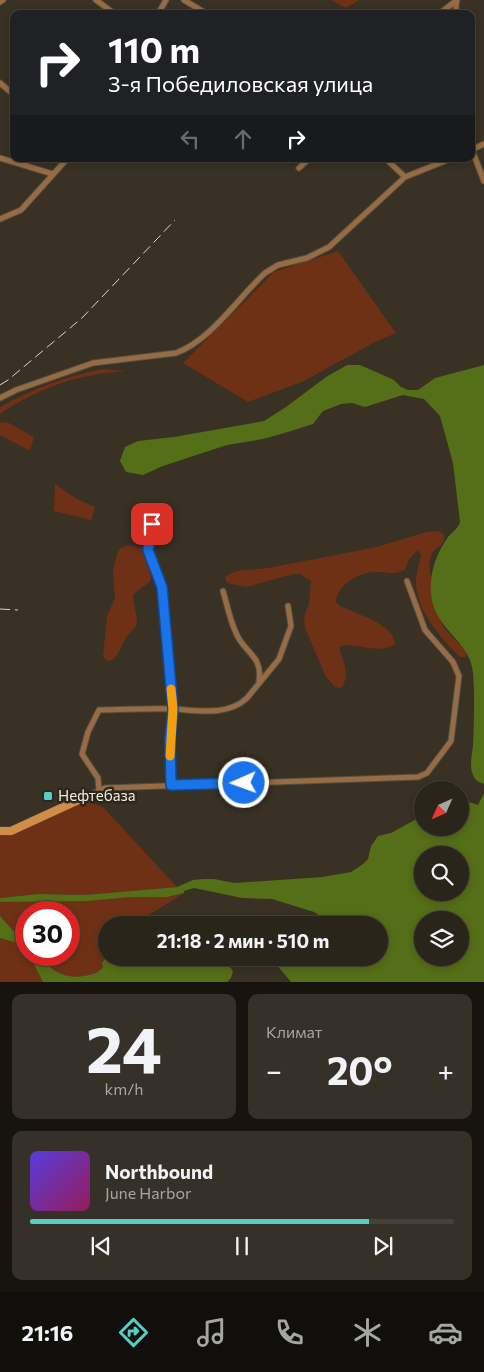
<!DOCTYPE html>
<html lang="ru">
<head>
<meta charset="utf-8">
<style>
	body { margin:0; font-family:Commissioner,sans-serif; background:#363128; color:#f1f3f6; height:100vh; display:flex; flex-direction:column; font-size:19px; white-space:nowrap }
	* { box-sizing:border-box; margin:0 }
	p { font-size:16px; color:#a5a5a3 }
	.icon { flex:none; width:28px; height:28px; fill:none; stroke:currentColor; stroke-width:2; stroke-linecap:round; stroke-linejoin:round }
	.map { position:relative; height:982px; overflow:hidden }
	.sheet { display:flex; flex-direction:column; gap:12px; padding:12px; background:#17140f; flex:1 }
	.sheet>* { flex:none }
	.guide { position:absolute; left:10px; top:10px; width:465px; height:152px; border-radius:10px; box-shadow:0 2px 8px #0003,0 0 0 1px #46423a; background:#202124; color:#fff; overflow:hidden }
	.needle { width:32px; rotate:225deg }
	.controls { position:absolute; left:414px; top:781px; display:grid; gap:10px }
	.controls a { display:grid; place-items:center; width:55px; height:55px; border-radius:50%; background:#2a251b; box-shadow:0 2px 8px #0003,0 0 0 1px #46423a; font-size:25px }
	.speed { position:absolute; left:15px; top:901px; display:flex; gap:10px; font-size:25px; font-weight:700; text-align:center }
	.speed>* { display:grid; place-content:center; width:65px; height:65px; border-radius:50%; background:#2a251b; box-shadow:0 2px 8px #0003,0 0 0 1px #46423a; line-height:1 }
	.speed .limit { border:8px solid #d22; background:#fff; color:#111 }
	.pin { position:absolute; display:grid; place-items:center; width:42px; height:42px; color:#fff; margin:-21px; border-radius:10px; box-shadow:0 2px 8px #0006 }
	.me { position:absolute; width:55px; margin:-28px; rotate:268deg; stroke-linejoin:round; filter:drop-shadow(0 0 4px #0008) }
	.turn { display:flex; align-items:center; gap:18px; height:105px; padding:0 15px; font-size:22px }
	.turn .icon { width:65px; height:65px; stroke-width:2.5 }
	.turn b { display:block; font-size:35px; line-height:42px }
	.lanes { display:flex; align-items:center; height:48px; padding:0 15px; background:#0003; justify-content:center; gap:25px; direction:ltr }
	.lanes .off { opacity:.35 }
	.big { font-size:38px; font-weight:700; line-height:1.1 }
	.sheet .tile { flex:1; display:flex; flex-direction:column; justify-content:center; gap:8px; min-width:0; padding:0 18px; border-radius:10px; background:#363128 }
	.sheet .dial { align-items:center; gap:0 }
	.dial b { font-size:65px; line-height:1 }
	.song { display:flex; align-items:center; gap:15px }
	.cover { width:60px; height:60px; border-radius:8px; background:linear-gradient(135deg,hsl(250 70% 55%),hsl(330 70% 35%)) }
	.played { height:5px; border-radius:2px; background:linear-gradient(90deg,#56cec3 80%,#46423a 80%) }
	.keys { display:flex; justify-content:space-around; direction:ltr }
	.heat { display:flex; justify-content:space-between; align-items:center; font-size:28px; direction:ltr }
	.sheet .tiles { flex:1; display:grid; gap:12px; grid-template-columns:1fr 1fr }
	.tile:last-child { grid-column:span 2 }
	.trip { position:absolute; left:98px; top:916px; width:290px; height:50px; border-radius:25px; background:#2a251b; box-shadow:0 2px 8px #0003,0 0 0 1px #46423a; font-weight:700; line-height:50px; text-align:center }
	.tab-bar { display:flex; height:80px; justify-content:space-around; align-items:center; background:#110f0b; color:#a5a5a3 }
	.tab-bar .icon { width:35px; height:35px }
	.tab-bar .current { color:#56cec3 }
	.tab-bar b { font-size:22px; color:#f1f3f6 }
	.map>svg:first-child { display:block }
	.green { fill:#6e3115 }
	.water { fill:#556e18; fill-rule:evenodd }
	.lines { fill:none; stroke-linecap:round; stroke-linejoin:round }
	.street-casing { stroke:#554f42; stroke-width:7 }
	.secondary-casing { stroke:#554f42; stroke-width:9 }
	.street { stroke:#976c44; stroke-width:5 }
	.secondary { stroke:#d18c48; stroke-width:8 }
	.rail { stroke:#d9d4cb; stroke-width:1; stroke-dasharray:10 5; stroke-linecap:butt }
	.route-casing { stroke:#114b97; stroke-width:12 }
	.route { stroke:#1a73e8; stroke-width:9 }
	.slow { stroke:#f59e0b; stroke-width:9 }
	.poi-dot { fill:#56cec3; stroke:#2d271a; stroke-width:2 }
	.labels { text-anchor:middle; stroke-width:5; stroke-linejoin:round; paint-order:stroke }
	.poi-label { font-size:15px; fill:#efeae2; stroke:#2d271a; text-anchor:start }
</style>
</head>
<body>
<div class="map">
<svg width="484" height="982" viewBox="0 0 484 982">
	<rect width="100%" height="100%" fill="#383124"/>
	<path class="green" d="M 331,0 L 359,0 L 346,8 Z
		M 338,251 L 396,333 L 375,342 L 304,381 L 248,402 L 183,363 L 274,272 Z
		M 102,369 L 127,371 C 79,374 40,387 0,414 L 0,407 C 34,388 64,377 102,369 Z
		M 7,422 L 34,437 L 30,451 L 0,435 L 0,423 Z
		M 55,484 L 75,498 L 95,507 L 91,520 L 54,511 Z
		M 438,531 L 444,534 L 444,540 L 441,545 L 432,553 L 429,565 L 431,576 L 431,594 L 444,628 L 467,652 L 466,657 L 460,657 C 441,639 416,610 416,582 C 416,574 419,564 421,556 L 418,550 L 409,559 L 405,570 C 389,576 392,572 378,572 C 361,571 337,584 336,602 L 340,606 C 356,614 394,624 395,644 C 378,656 357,641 339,647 C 343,660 351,676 341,688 L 335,687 L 326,677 L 305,628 L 304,616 L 309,604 L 311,581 L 300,574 L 294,574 L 246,587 L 227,583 L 225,577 L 236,571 L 268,568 L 377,547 L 426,532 Z
		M 128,545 L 142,548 L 151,568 L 151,580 C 145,587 137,589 133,596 L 137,620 L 136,626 L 127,636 L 117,655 L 113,660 L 107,661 L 103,656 L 107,616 L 115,598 L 113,573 L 115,561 L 119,549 Z
		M 87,801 L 103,807 L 177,887 L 85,895 L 38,894 L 0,898 L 0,833 Z
		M 184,893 L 133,925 L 106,925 L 106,958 L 120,958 L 114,960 L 108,959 L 102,963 L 103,967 C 99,973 93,975 86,976 C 64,980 51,970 36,955 L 69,955 L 69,912 L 26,912 L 26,945 L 0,916 L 0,902 C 43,900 85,900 127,897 C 148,896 163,898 184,893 Z
		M 0,938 L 20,944 L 26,951 L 26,955 L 29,955 L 43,982 L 0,982 Z"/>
	<path class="water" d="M 347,365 L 360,365 L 394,380 L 401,387 L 408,390 L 418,390 L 435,378 L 484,365 L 484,784 C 479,782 475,781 473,775 C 469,766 472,755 473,745 C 474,721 475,697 473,673 C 471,641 434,630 431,594 C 429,574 436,554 448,537 C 452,532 458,529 460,522 L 453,463 L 440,416 L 424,399 L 403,395 L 365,407 L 352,403 L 341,404 L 323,411 L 313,424 L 288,432 L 263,439 L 227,445 L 163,466 L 143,475 L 126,472 L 120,461 L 125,447 L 138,441 L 174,437 L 264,421 L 286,407 L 326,377 Z
		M 484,793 L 484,982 L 291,982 L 275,963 L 275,958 L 379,958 L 379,925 L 317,925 L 319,920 L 319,915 L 314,912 L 272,899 L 242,898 L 194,888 L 184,891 L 184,893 L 167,897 L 130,897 L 87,901 L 0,902 L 0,898 L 38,894 L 85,895 L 177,887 L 193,880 L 203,879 L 214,879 L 234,883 L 322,877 L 351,872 L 363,864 L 368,859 L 371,846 L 378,836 L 391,833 L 422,816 L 422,828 L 460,828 L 460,799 L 478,805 ZM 422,855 L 460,855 L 460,892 L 422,892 ZM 422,920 L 460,920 L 460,958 L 422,958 Z
		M 0,916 L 26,945 L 26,951 L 20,944 L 0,938 Z
		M 29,955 L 36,955 C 52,971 66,981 89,975 C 95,974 99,972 103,967 L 102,963 L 105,959 L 114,960 L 120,958 L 223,958 L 233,971 L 231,978 L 227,982 L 43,982 Z"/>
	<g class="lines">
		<defs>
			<path id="street" d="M 96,0 L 115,14
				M 184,0 L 207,14
				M 0,2 L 3,0
				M 158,14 L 166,0
				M 439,14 L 457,0
				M 456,14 L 456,5 L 457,0
				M 0,83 L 14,95
				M 471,150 L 484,144
				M 472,150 L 484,181
				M 0,158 L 53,174
				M 386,159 L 405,177
				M 299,168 L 309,159
				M 0,219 L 21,210 L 67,159
				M 0,398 L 16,390 L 93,363 L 176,353 C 211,340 238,298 265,273 L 278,265 L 307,258 L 329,247 L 405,177 L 450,159
				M 152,524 L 148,550 L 162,587 L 173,709 L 170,740 L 171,785
				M 223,591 C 227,605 230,620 236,633 C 244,653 263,655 259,681
				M 99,791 L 98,778 L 82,754 L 88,732 L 99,710 C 123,710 148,708 173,709 C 196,710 227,717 247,698 L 279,659 L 291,626 L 288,606
				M 85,797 L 105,788 L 418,777 L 427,773 L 451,741 L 459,676 L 453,662 L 425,630 L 407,581"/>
			<path id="secondary" d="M 0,831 L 11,831 L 85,797"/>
		</defs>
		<use href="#street" class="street-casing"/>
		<use href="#secondary" class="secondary-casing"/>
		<use href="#street" class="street"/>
		<use href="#secondary" class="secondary"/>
		<path class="rail" d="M 0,385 L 8,380 L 82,318 L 175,220
			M 0,609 L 18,610"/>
	</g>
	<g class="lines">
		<defs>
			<path id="route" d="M 152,524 L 148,550 L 162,587 L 173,709 L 170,740 L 171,785 L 244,783"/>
		</defs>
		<use href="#route" class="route-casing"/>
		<use href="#route" class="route"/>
		<path class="slow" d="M 170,756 L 173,709 L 171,689"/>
	</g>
	<rect class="poi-dot" x="43" y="791" width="10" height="10" rx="2.5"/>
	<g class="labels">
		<g class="poi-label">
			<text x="58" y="801">Нефтебаза</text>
		</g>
	</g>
</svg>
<div class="controls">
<a><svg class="needle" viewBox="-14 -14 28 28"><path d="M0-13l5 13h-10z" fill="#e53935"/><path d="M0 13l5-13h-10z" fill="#a5a5a3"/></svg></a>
<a><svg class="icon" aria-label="search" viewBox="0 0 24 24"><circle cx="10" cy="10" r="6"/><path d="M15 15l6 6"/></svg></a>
<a><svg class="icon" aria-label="layers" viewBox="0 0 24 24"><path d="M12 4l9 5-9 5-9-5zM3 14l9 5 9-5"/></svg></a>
</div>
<div class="speed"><div class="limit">30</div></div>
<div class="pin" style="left:152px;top:524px;background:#d93025"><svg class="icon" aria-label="arrive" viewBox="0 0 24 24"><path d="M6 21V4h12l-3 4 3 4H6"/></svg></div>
<svg class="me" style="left:244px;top:783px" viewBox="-20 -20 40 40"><circle r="17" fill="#1a73e8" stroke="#fff" stroke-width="3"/><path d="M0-11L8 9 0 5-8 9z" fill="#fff"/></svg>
<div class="trip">21:18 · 2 мин · 510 m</div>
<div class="guide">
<div class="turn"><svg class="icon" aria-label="right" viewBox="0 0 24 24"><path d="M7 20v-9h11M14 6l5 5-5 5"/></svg><div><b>110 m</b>3-я Победиловская улица</div></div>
<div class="lanes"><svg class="icon off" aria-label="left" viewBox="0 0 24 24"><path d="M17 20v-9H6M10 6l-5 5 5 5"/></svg><svg class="icon off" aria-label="ahead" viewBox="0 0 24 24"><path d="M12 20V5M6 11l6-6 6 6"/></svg><svg class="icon" aria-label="right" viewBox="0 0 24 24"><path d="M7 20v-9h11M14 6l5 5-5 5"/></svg></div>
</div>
</div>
<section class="sheet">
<div class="tiles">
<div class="tile dial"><b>24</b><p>km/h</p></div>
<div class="tile"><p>Климат</p>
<div class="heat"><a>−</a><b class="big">20°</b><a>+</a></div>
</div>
<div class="tile">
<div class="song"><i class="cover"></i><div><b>Northbound</b><p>June Harbor</p></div></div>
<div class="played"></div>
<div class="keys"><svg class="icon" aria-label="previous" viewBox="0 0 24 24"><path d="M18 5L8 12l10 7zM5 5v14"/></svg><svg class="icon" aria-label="pause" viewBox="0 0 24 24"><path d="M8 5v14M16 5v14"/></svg><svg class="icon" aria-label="next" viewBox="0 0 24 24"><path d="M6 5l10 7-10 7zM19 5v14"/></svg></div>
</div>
</div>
</section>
<nav class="tab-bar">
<b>21:16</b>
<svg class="icon current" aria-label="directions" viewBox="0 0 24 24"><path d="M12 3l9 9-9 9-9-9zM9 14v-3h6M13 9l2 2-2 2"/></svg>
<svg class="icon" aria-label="music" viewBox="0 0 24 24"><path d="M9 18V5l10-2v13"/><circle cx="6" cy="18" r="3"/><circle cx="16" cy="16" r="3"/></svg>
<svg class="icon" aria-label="phone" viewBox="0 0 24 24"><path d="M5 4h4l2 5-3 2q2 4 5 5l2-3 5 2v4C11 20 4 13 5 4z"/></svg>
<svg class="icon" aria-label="climate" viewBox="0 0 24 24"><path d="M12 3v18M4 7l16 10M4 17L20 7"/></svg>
<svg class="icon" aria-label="car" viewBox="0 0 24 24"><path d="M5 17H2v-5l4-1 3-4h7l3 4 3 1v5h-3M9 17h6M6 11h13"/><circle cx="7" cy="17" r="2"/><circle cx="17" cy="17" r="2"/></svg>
</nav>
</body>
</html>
